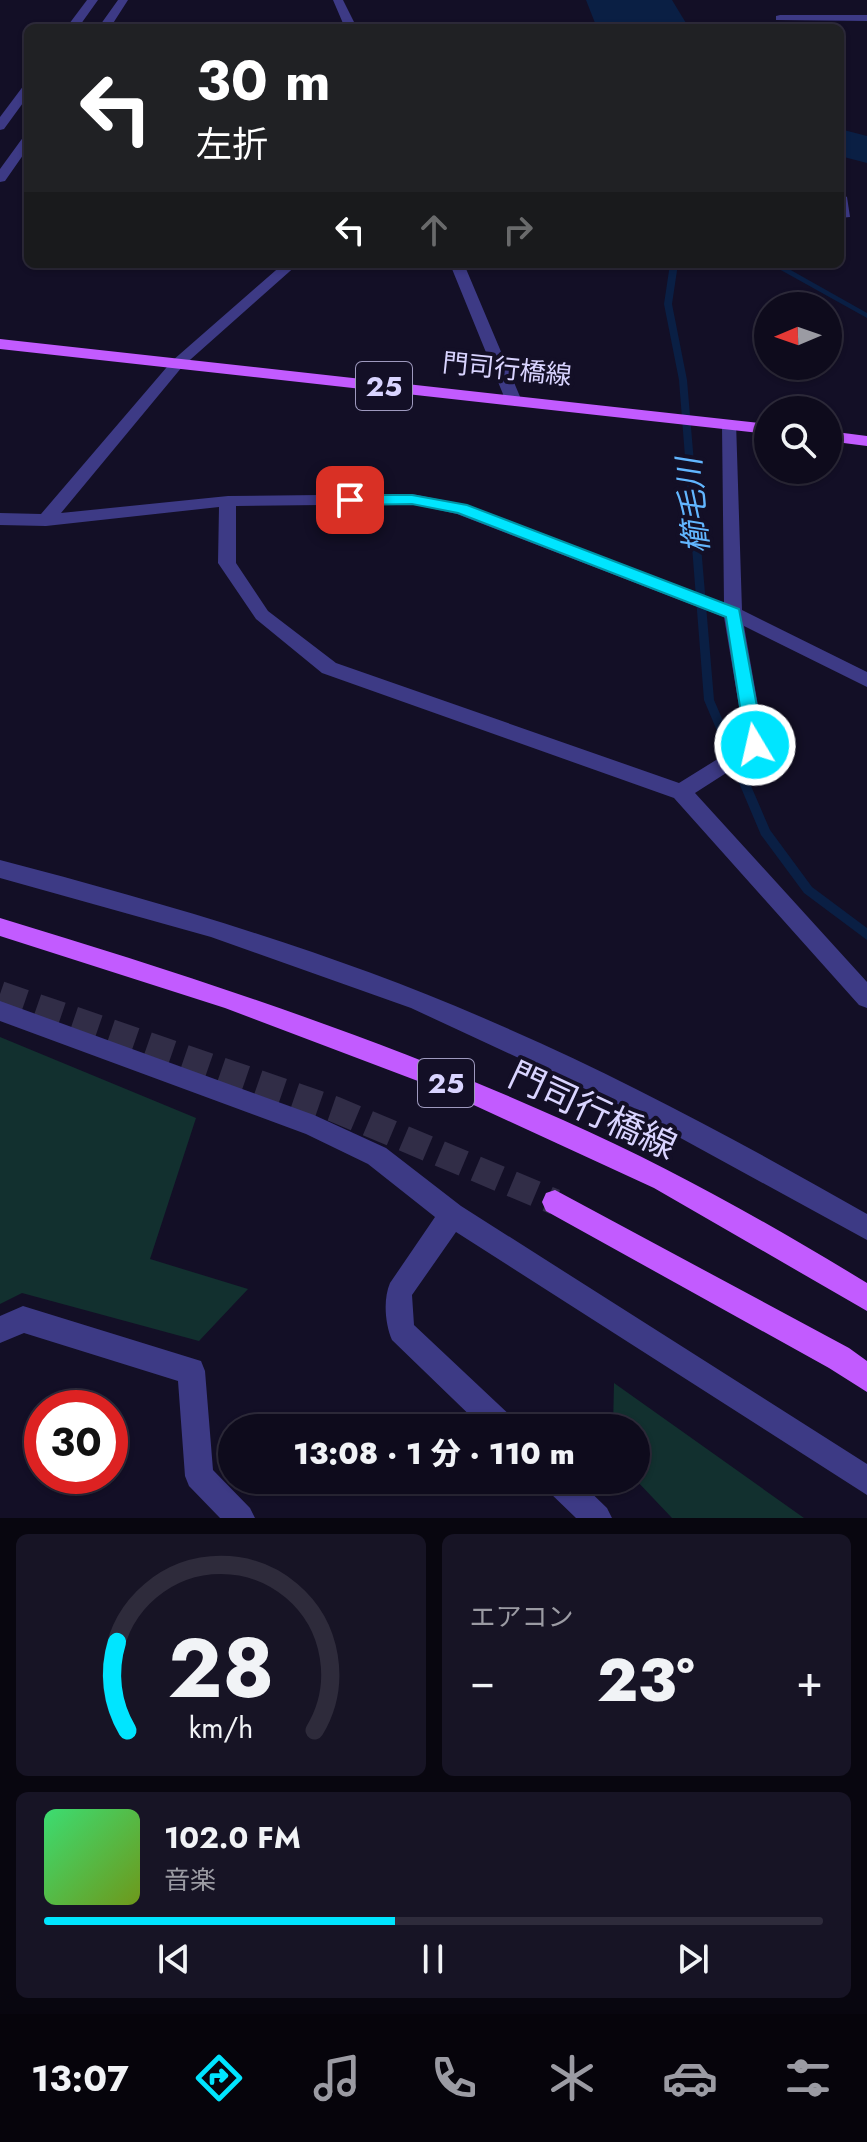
<!DOCTYPE html>
<html lang="ja">
<head>
<meta charset="utf-8">
<style>
	body { margin:0; font-family:Jost,"Noto Sans JP",sans-serif; background:#171425; color:#f1f3f6; height:100vh; display:flex; flex-direction:column; font-size:30px; white-space:nowrap }
	* { box-sizing:border-box; margin:0 }
	p { font-size:26px; color:#9b9ba3 }
	.icon { flex:none; width:44px; height:44px; fill:none; stroke:currentColor; stroke-width:2; stroke-linecap:round; stroke-linejoin:round }
	.map { position:relative; height:1518px; overflow:hidden }
	.details { display:flex; flex-direction:column; gap:16px; padding:16px; background:#08060f; flex:1 }
	.details>* { flex:none }
	.banner { position:absolute; left:24px; top:24px; width:820px; height:244px; border-radius:12px; box-shadow:0 2px 6px #0004,0 0 0 2px #2e2b3b; background:#202124; color:#fff; overflow:hidden }
	.needle { width:52px; rotate:268deg }
	.fabs { position:absolute; left:754px; top:292px; display:grid; gap:16px }
	.fabs a { display:grid; place-items:center; width:88px; height:88px; border-radius:50%; background:#0e0b1c; box-shadow:0 2px 6px #0004,0 0 0 2px #2e2b3b; font-size:40px }
	.speed { position:absolute; left:24px; top:1390px; display:flex; gap:16px; font-size:40px; font-weight:700; text-align:center }
	.speed>* { display:grid; place-content:center; width:104px; height:104px; border-radius:50%; background:#0e0b1c; box-shadow:0 2px 6px #0004,0 0 0 2px #2e2b3b; line-height:1 }
	.speed .limit { border:12px solid #d22; background:#fff; color:#111 }
	.pin { position:absolute; display:grid; place-items:center; width:68px; height:68px; color:#fff; margin:-34px; border-radius:16px; box-shadow:0 4px 12px #0006 }
	.me { position:absolute; width:88px; margin:-44px; rotate:351deg; stroke-linejoin:round; filter:drop-shadow(0 0 6px #0008) }
	.turn { display:flex; align-items:center; gap:28px; height:168px; padding:0 40px; font-size:36px }
	.turn .icon { width:104px; height:104px; stroke-width:2.5 }
	.turn b { display:block; font-size:56px; line-height:68px }
	.lanes { display:flex; align-items:center; height:76px; padding:0 40px; background:#0003; justify-content:center; gap:40px; direction:ltr }
	.lanes .off { opacity:.35 }
	.big { font-size:60px; font-weight:800; line-height:1.1 }
	.details .card { flex:1; display:flex; flex-direction:column; justify-content:center; gap:12px; min-width:0; padding:0 28px; border-radius:12px; background:#171425 }
	.details .dial { align-items:center; gap:0 }
	.dial svg { height:208px; overflow:visible; fill:none; stroke:#2e2b3b; stroke-width:7; stroke-linecap:round; text-anchor:middle }
	.dial text { fill:#f1f3f6; stroke:none }
	.song { display:flex; align-items:center; gap:24px }
	.cover { width:96px; height:96px; border-radius:12px; background:linear-gradient(135deg,hsl(140 70% 55%),hsl(80 70% 35%)) }
	.played { height:8px; border-radius:4px; background:linear-gradient(90deg,#00e5ff 45%,#2e2b3b 45%) }
	.keys { display:flex; justify-content:space-around; direction:ltr }
	.heat { display:flex; justify-content:space-between; align-items:center; font-size:44px; direction:ltr }
	.details .tiles { flex:1; display:grid; gap:16px; grid-template-columns:1fr 1fr }
	.card:last-child { grid-column:span 2 }
	.trip { position:absolute; left:218px; top:1414px; width:432px; height:80px; border-radius:40px; background:#0e0b1c; box-shadow:0 2px 6px #0004,0 0 0 2px #2e2b3b; font-weight:800; line-height:80px; text-align:center }
	.tabs { display:flex; height:128px; justify-content:space-around; align-items:center; background:#06040b; color:#9b9ba3 }
	.tabs .icon { width:56px; height:56px }
	.tabs .current { color:#00e5ff }
	.tabs b { font-size:36px; color:#f1f3f6 }
	.map>svg:first-child { display:block }
	.green { fill:#12302f }
	.water { fill:#0a1f44 }
	.lines { fill:none; stroke-linecap:round; stroke-linejoin:round }
	.stream { fill:#0a1f44; fill-rule:evenodd }
	.river { fill:#0a1f44; fill-rule:evenodd }
	.major-tunnel { stroke:#312d47; stroke-width:26; stroke-dasharray:26 13; stroke-linecap:butt }
	.minor { fill:#3d3a85; fill-rule:evenodd }
	.major { fill:#c25bff; fill-rule:evenodd }
	.route { fill:#00e5ff; stroke:#0095a6; stroke-width:2 }
	.labels { text-anchor:middle; stroke-width:8; stroke-linejoin:round; paint-order:stroke }
	.far-street-label { font-size:26px; fill:#d9d4ff; stroke:#130f26 }
	.shield { fill:#130f26; stroke:#9e99be; stroke-width:2 }
	.shield-label { font-size:28px; font-weight:bold; fill:#d9d4ff }
	.water-label { font-size:32px; font-style:italic; fill:#62b6ff; stroke:#130f26 }
	.near-street-label { font-size:36px; fill:#d9d4ff; stroke:#130f26 }
</style>
</head>
<body>
<div class="map">
<svg width="867" height="1518" viewBox="0 0 867 1518">
	<rect width="100%" height="100%" fill="#130f26"/>
	<path class="green" d="M 0,1037 L 196,1118 L 150,1259 L 248,1289 L 199,1341 L 22,1293 L 0,1304 Z
		M 614,1383 L 804,1518 L 672,1518 L 636,1480 L 636,1428 L 613,1428 Z"/>
	<path class="water" d="M 586,0 L 672,0 L 689,28 L 597,28 Z"/>
	<g class="lines">
		<path class="stream" d="M 670,264 L 678,264 L 672,304 L 687,380 L 714,700 L 770,830 L 812,887 L 867,928 L 867,940 L 804,893 L 761,835 L 704,700 L 679,380 L 664,304 Z
			M 770,264 L 780,264 L 867,313 L 867,318 Z"/>
		<path class="river" d="M 840,129 L 867,136 L 867,163 L 840,156 Z"/>
		<path class="major-tunnel" d="M 0,994 L 334,1109 L 555,1202"/>
		<path class="minor" d="M 87,0 L 98,0 L 78,28 L 66,28 Z
			M 118,0 L 128,0 L 110,28 L 98,28 Z
			M 333,0 L 343,0 L 357,28 L 345,28 Z
			M 780,15 L 867,15 L 867,21 L 776,20 L 776,16 Z
			M 28,84 L 28,96 L 4,129 L 0,130 L 0,117 L 24,85 Z
			M 28,135 L 28,148 L 5,181 L 0,182 L 0,169 L 24,136 Z
			M 840,193 L 847,197 L 850,217 L 840,218 Z
			M 283,264 L 298,264 L 182,367 L 61,513 L 228,496 L 412,494 L 467,505 L 724,603 L 722,425 L 724,422 L 736,422 L 742,610 L 867,672 L 867,687 L 744,626 L 765,745 L 762,750 L 695,793 L 867,982 L 867,1008 L 859,1005 L 674,798 L 322,673 L 256,619 L 218,563 L 219,507 L 46,526 L 0,525 L 0,513 L 41,514 L 172,361 ZM 412,504 L 457,514 L 724,617 L 745,742 L 679,783 L 336,663 L 268,611 L 236,563 L 236,506 Z
			M 450,264 L 464,264 L 521,399 L 519,402 L 513,404 L 505,399 Z
			M 0,860 C 168,904 336,953 495,1023 C 623,1078 746,1145 867,1214 L 867,1240 L 624,1107 L 411,1008 L 211,937 L 0,878 Z
			M 0,1001 L 314,1115 L 386,1148 L 461,1206 L 867,1464 L 867,1495 L 456,1232 L 412,1295 L 414,1325 L 513,1418 L 517,1428 L 483,1428 L 392,1340 C 385,1324 383,1299 390,1283 L 435,1217 L 368,1164 L 306,1134 L 0,1021 Z
			M 23,1306 L 201,1361 L 205,1371 L 213,1470 L 250,1508 L 255,1518 L 220,1518 L 189,1486 L 185,1476 L 178,1381 L 24,1333 L 0,1343 L 0,1316 Z
			M 543,1480 L 578,1480 L 607,1508 L 612,1518 L 576,1518 L 547,1490 Z"/>
		<path class="major" d="M 0,339 L 768,424 L 768,434 L 0,349 Z
			M 828,431 L 867,436 L 867,446 L 828,441 Z
			M 0,918 C 191,976 381,1038 563,1120 C 669,1167 769,1223 867,1283 L 867,1311 L 654,1188 L 439,1089 L 225,1008 L 0,936 Z
			M 555,1190 L 849,1348 L 867,1361 L 867,1392 L 829,1368 L 546,1211 L 542,1202 L 546,1193 Z"/>
	</g>
	<path class="route" d="M 412,495 L 467,505 L 739,609 L 764,745 L 761,750 L 755,752 L 746,745 L 726,617 L 458,513 L 412,504 L 350,505 L 343,500 L 350,495 Z"/>
	<g class="labels">
		<g class="far-street-label">
			<text transform="translate(507 369) rotate(6)" y="9">門司行橋線</text>
		</g>
		<g class="shield">
			<rect x="356" y="362" width="56" height="48" rx="6"/>
			<rect x="418" y="1059" width="56" height="48" rx="6"/>
		</g>
		<g class="shield-label">
			<text x="384" y="396">25</text>
			<text x="446" y="1093">25</text>
		</g>
		<g class="water-label">
			<text transform="translate(693 506) rotate(-95)" y="11">櫛毛川</text>
		</g>
		<g class="near-street-label">
			<text transform="translate(593 1110) rotate(25)" y="13">門司行橋線</text>
		</g>
	</g>
</svg>
<div class="fabs">
<a><svg class="needle" viewBox="-14 -14 28 28"><path d="M0-13l5 13h-10z" fill="#e53935"/><path d="M0 13l5-13h-10z" fill="#9b9ba3"/></svg></a>
<a><svg class="icon" aria-label="search" viewBox="0 0 24 24"><circle cx="10" cy="10" r="6"/><path d="M15 15l6 6"/></svg></a>
</div>
<div class="speed"><div class="limit">30</div></div>
<div class="pin" style="left:350px;top:500px;background:#d93025"><svg class="icon" aria-label="arrive" viewBox="0 0 24 24"><path d="M6 21V4h12l-3 4 3 4H6"/></svg></div>
<svg class="me" style="left:755px;top:745px" viewBox="-20 -20 40 40"><circle r="17" fill="#00e5ff" stroke="#fff" stroke-width="3"/><path d="M0-11L8 9 0 5-8 9z" fill="#fff"/></svg>
<div class="trip">13:08 · 1 分 · 110 m</div>
<div class="banner">
<div class="turn"><svg class="icon" aria-label="left" viewBox="0 0 24 24"><path d="M17 20v-9H6M10 6l-5 5 5 5"/></svg><div><b>30 m</b>左折</div></div>
<div class="lanes"><svg class="icon" aria-label="left" viewBox="0 0 24 24"><path d="M17 20v-9H6M10 6l-5 5 5 5"/></svg><svg class="icon off" aria-label="ahead" viewBox="0 0 24 24"><path d="M12 20V5M6 11l6-6 6 6"/></svg><svg class="icon off" aria-label="right" viewBox="0 0 24 24"><path d="M7 20v-9h11M14 6l5 5-5 5"/></svg></div>
</div>
</div>
<section class="details">
<div class="tiles">
<div class="card dial"><svg viewBox="0 0 100 80">
<path d="M14 69A42 42 0 1 1 86 69"/>
<path d="M14 69A42 42 0 0 1 10 35" stroke="#00e5ff"/>
<text x="50" y="56" font-size="32" font-weight="700">28</text>
<text x="50" y="72" font-size="11">km/h</text>
</svg></div>
<div class="card"><p>エアコン</p>
<div class="heat"><a>−</a><b class="big">23°</b><a>+</a></div>
</div>
<div class="card">
<div class="song"><i class="cover"></i><div><b>102.0 FM</b><p>音楽</p></div></div>
<div class="played"></div>
<div class="keys"><svg class="icon" aria-label="previous" viewBox="0 0 24 24"><path d="M18 5L8 12l10 7zM5 5v14"/></svg><svg class="icon" aria-label="pause" viewBox="0 0 24 24"><path d="M8 5v14M16 5v14"/></svg><svg class="icon" aria-label="next" viewBox="0 0 24 24"><path d="M6 5l10 7-10 7zM19 5v14"/></svg></div>
</div>
</div>
</section>
<nav class="tabs">
<b>13:07</b>
<svg class="icon current" aria-label="directions" viewBox="0 0 24 24"><path d="M12 3l9 9-9 9-9-9zM9 14v-3h6M13 9l2 2-2 2"/></svg>
<svg class="icon" aria-label="music" viewBox="0 0 24 24"><path d="M9 18V5l10-2v13"/><circle cx="6" cy="18" r="3"/><circle cx="16" cy="16" r="3"/></svg>
<svg class="icon" aria-label="phone" viewBox="0 0 24 24"><path d="M5 4h4l2 5-3 2q2 4 5 5l2-3 5 2v4C11 20 4 13 5 4z"/></svg>
<svg class="icon" aria-label="climate" viewBox="0 0 24 24"><path d="M12 3v18M4 7l16 10M4 17L20 7"/></svg>
<svg class="icon" aria-label="car" viewBox="0 0 24 24"><path d="M5 17H2v-5l4-1 3-4h7l3 4 3 1v5h-3M9 17h6M6 11h13"/><circle cx="7" cy="17" r="2"/><circle cx="17" cy="17" r="2"/></svg>
<svg class="icon" aria-label="filters" viewBox="0 0 24 24"><path d="M4 7h16M4 17h16"/><circle cx="9" cy="7" r="2"/><circle cx="15" cy="17" r="2"/></svg>
</nav>
</body>
</html>
